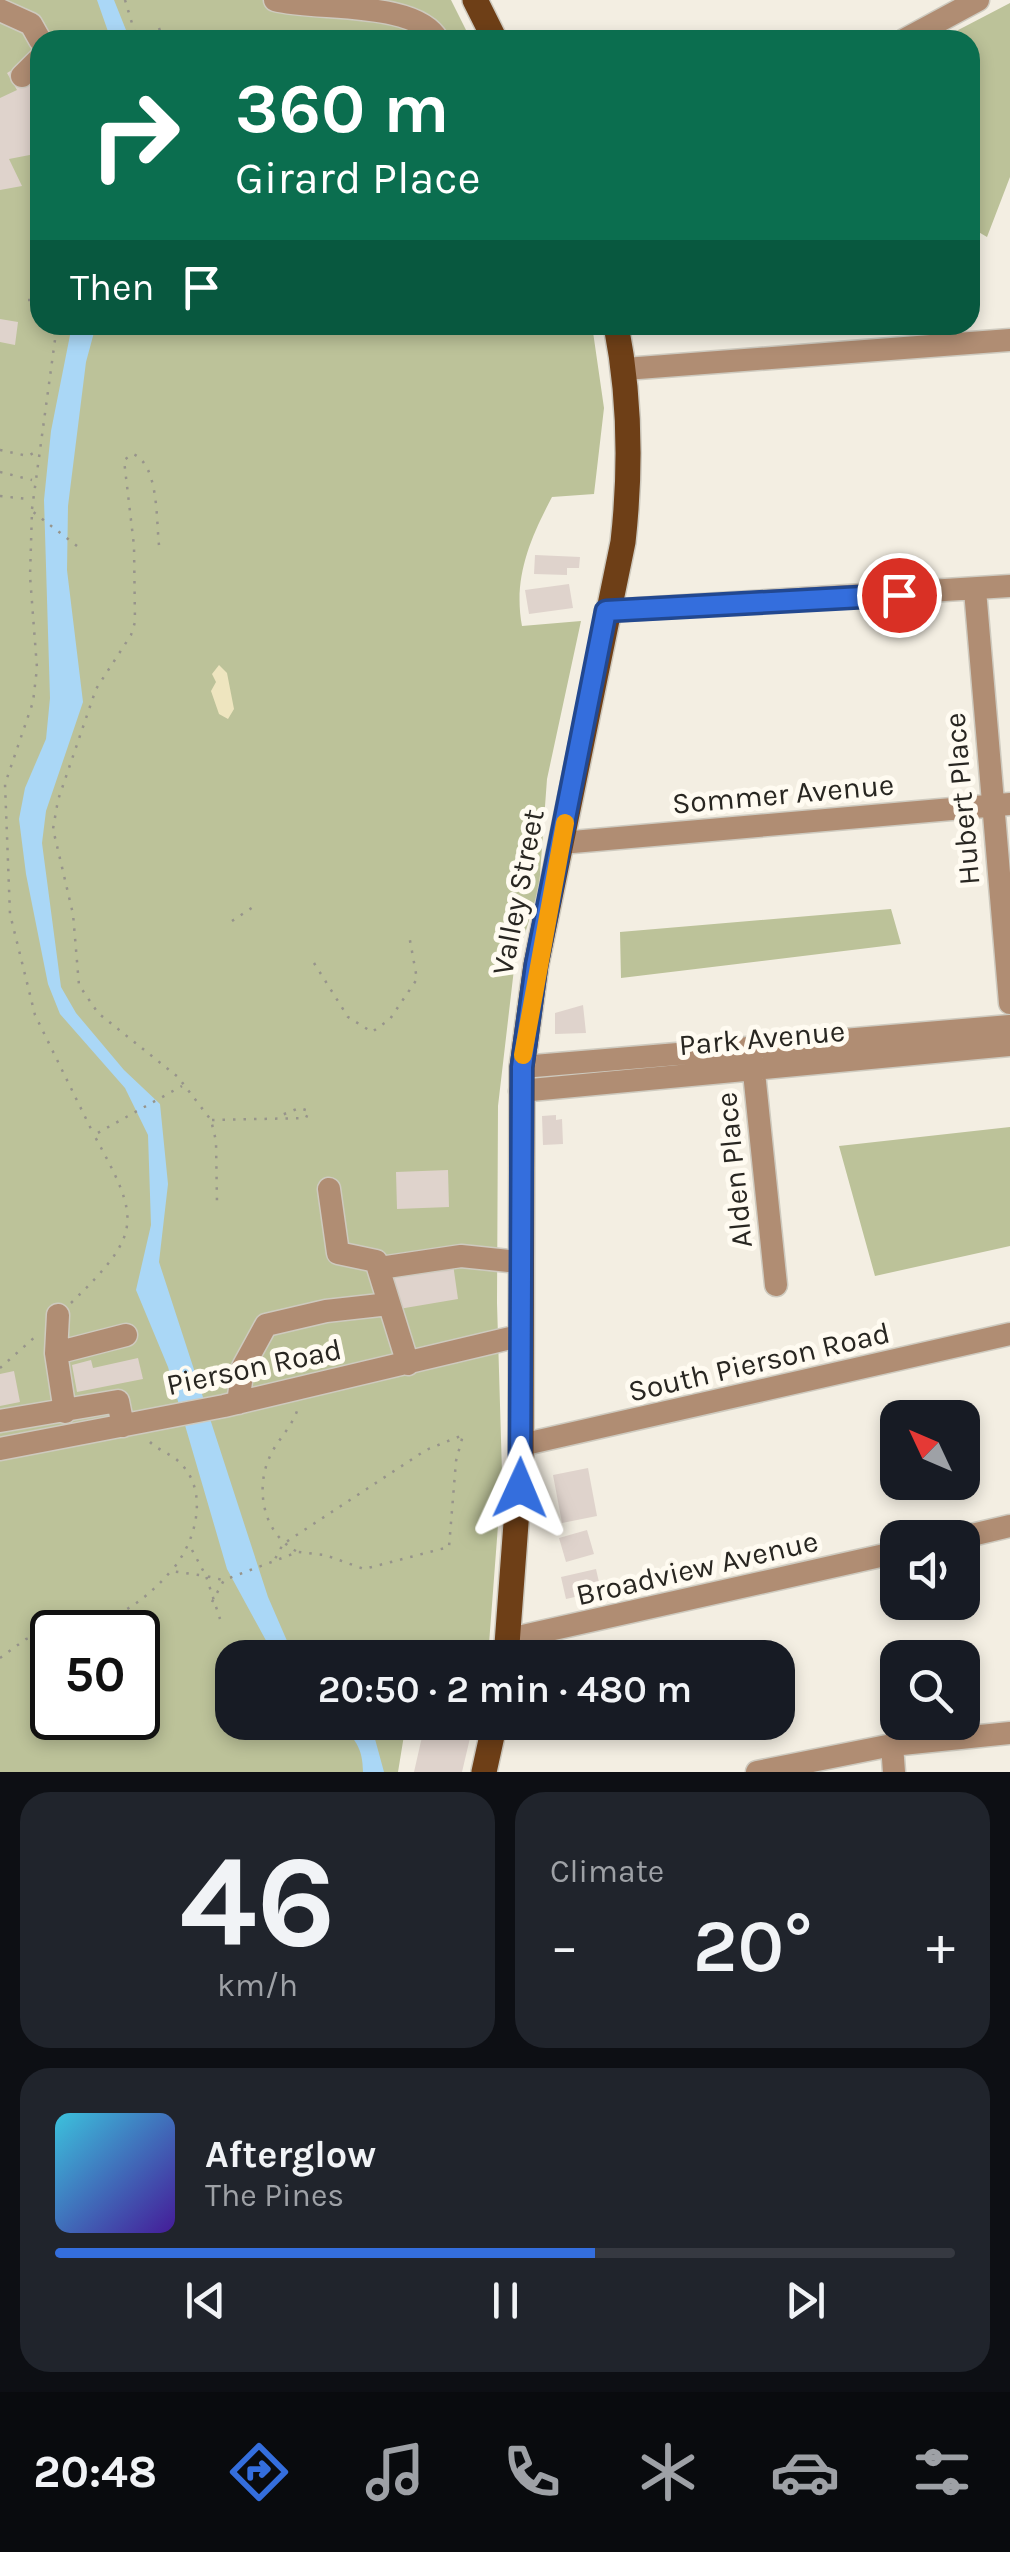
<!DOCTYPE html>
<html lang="en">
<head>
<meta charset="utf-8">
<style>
	body { margin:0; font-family:Karla,sans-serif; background:#20242c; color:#f1f3f6; height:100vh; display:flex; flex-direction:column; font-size:38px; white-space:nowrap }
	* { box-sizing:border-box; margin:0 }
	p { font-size:32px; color:#9ea1a6 }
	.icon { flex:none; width:55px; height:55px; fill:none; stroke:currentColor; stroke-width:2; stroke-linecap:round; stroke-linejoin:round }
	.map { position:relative; height:1772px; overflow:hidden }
	.drawer { display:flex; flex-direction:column; gap:20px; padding:20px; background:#0d0f14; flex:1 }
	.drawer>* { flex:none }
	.hud { position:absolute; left:30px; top:30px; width:950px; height:305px; border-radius:30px; box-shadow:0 5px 15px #0003; background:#0b6e4f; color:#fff; overflow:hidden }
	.needle { width:65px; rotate:314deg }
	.controls { position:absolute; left:880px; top:1400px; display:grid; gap:20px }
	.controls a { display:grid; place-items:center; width:100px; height:100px; border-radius:20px; background:#171b24; box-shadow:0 5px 15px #0003; font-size:50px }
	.speed { position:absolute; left:30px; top:1610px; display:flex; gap:20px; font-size:50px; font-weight:700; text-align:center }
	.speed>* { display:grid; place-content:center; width:130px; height:130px; border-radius:50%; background:#171b24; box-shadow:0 5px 15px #0003; line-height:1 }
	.speed .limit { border:5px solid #111; border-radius:15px; background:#fff; color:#111 }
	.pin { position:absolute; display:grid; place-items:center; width:85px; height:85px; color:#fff; margin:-42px; border:5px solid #fff; border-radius:50%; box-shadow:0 2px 10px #0007 }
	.me { position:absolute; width:110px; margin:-55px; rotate:1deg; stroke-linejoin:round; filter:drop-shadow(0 0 8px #0008) }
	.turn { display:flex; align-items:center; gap:35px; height:210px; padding:0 40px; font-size:45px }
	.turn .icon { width:130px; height:130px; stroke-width:2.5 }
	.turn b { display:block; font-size:70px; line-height:85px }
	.then { display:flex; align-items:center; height:95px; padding:0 40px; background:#0003; gap:20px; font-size:38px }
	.big { font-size:75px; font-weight:600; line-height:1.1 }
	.drawer .widget { flex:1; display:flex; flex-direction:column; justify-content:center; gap:15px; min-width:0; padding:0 35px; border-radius:30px; background:#20242c }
	.drawer .dial { align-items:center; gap:0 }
	.dial b { font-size:130px; line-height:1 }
	.song { display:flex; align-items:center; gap:30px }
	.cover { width:120px; height:120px; border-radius:15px; background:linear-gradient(135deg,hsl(190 70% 55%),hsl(260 70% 35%)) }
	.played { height:10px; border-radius:5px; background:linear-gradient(90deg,#346edd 60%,#363941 60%) }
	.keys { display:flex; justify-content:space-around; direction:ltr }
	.heat { display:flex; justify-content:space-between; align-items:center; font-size:55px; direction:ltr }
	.drawer .tiles { flex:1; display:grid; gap:20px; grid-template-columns:1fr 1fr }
	.widget:last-child { grid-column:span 2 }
	.trip { position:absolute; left:215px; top:1640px; width:580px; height:100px; border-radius:30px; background:#171b24; box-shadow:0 5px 15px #0003; font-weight:600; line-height:100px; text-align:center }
	.menu { display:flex; height:160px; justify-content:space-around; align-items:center; background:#090b0e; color:#9ea1a6 }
	.menu .icon { width:70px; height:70px }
	.menu .selected { color:#346edd }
	.menu b { font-size:45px; color:#f1f3f6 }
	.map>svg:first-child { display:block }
	.green { fill:#bcc299; fill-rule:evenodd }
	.sand { fill:#eee5bf }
	.water { fill:#aad7f6 }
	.building { fill:#dfd3cc }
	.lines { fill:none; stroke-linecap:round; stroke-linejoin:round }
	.minor-casing { stroke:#cecabf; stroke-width:25 }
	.major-casing { stroke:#cecabf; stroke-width:28 }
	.path { stroke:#97948b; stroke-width:2.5; stroke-dasharray:2.5 8; stroke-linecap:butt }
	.minor { stroke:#b08d73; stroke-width:22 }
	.major { stroke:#6e3f17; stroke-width:25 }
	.route-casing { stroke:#224890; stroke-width:25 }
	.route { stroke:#346edd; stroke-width:18 }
	.slow { stroke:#f59e0b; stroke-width:18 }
	.labels { text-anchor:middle; stroke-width:10; stroke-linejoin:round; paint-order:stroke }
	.street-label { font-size:30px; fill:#282621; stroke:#fffbf1 }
</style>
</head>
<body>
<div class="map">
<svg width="1010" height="1772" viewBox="0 0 1010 1772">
	<rect width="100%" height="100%" fill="#f3eee2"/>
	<path class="green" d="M 0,0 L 451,0 L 471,40 L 40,40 L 40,325 L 592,325 L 604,408 L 594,494 L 552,497 C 530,539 513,578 522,626 L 581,621 L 547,779 L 539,888 L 514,969 L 498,1106 L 497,1303 L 502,1473 L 488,1657 L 232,1658 L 232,1722 L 406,1723 L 398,1772 L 0,1772 ZM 52,1632 L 138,1632 L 138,1718 L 52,1718 Z
		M 1010,3 L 1010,177 L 987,237 L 970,227 L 970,40 L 939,40 Z
		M 891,909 L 901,944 L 621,978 L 620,932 Z
		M 1010,1127 L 1010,1246 L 875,1276 L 839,1146 Z"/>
	<path class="sand" d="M 219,665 L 227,673 L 234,709 L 228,719 L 219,714 L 211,691 L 216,682 L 212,674 Z"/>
	<path class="water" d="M 97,0 L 114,0 L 130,40 L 111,40 Z
		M 72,325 L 96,325 L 86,362 L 68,506 L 67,570 L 83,702 L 46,811 L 42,843 L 61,987 L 76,1013 L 124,1070 L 160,1104 L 168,1184 L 159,1262 L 268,1597 L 294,1657 L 275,1657 L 227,1569 L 168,1367 L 136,1290 L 151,1225 L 148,1135 L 125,1088 L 60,1014 L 48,984 L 26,874 L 19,819 L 25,788 L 46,739 L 50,698 L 44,500 L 51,431 Z
		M 336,1723 L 367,1727 L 375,1739 L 384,1772 L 363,1772 C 363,1748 355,1737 336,1723 Z"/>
	<path class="building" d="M 17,67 L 27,85 L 40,77 L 40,153 L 9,159 L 22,186 L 0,190 L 0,98 L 17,90 L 7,73 Z
		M 0,319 L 18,322 L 15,345 L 0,342 Z
		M 535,555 L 580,557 L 579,568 L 567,568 L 567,575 L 534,574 Z
		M 569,584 L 573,608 L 529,614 L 525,590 Z
		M 583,1005 L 586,1033 L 555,1034 L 555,1013 Z
		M 556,1115 L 556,1120 L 562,1119 L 563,1144 L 543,1145 L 542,1116 Z
		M 448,1170 L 449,1207 L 397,1209 L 396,1172 Z
		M 453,1264 L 458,1299 L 399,1309 L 393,1274 Z
		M 138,1358 L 143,1379 L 77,1392 L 72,1365 L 91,1360 L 93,1368 Z
		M 14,1371 L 20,1402 L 0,1406 L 0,1374 Z
		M 588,1468 L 597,1516 L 562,1523 L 553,1475 Z
		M 587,1530 L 594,1554 L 566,1562 L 559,1538 Z
		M 596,1569 L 601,1591 L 566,1599 L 561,1577 Z
		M 424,1728 L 470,1738 L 462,1772 L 414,1772 Z"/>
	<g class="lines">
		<defs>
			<path id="minor" d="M 275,0 C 317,11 416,0 438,40
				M 0,10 L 31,24 L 40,40
				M 904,40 L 978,0
				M 22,76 L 40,58
				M 625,369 L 1010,340
				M 975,590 L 1010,1003
				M 606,611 L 1010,586
				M 561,843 L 1010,804
				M 752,1053 L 776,1285
				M 522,1067 L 1010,1026
				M 520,1091 L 1010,1045
				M 329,1189 L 338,1253 L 376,1261 L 408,1364
				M 380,1268 L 461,1256 L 519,1262
				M 58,1315 L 56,1353 L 65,1412
				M 56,1353 L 126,1335
				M 238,1403 L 243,1367 L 266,1325 L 326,1311 L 389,1304
				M 0,1421 L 118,1401 L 123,1426
				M 521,1445 L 1010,1334
				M 0,1449 L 224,1406 L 519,1336
				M 959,1538 L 1010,1526
				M 509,1639 L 898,1552
				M 892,1745 L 894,1772
				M 757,1772 L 892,1745 L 1010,1733"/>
			<path id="major" d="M 475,0 L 495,40
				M 506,1658 L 521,1456 L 522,1067 L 536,965 L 623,542 C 631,470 630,396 616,325
				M 484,1772 L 495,1722"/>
		</defs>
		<use href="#minor" class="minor-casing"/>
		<use href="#major" class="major-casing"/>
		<path class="path" d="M 125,0 L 137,40
			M 159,28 L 163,40
			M 40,197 L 40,206
			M 40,213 L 40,231
			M 28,300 L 40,300
			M 0,450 L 28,456 L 37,451
			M 0,472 L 32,480
			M 0,496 L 28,499
			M 32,509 L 57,325
			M 159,545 C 156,519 159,465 133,454 L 124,460 L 134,546 L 135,622 L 131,635 L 96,689 L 58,800 L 53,829 L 73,914 L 79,985 L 98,1013 L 178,1077 L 211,1120 L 216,1141 L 217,1203
			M 77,546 L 32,511 L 30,576 L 37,668 L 33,702 L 5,784 L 10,914 L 35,1015 L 94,1135
			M 232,921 L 256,905
			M 314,963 L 348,1017 L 372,1032 L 390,1019 L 417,979 L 409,935
			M 212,1120 L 306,1118 L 309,1111 L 299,1108 L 277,1117
			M 71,1303 C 143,1233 141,1220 94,1135 L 182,1086
			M 0,1368 L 36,1336
			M 150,1442 C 158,1450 169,1453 177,1460 C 211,1489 196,1542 172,1570
			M 192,1550 L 206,1576 L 223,1580
			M 296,1551 C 263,1533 254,1488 271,1454 C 279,1438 295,1423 298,1407
			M 212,1602 L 224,1580 L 298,1552 L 325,1555 L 364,1569 L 449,1547 L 456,1461 L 463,1435 L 426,1450 L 283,1544 L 275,1559
			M 58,1632 C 106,1625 139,1608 171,1571 L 206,1576 L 220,1619
			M 0,1658 L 26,1639 L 52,1633"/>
		<use href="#minor" class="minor"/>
		<use href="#major" class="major"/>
	</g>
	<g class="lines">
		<defs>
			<path id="route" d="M 520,1488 L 522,1067 L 536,965 L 606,611 L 899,595"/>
		</defs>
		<use href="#route" class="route-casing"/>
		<use href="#route" class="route"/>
		<path class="slow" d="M 523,1055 L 565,823"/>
	</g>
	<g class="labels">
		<g class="street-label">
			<text transform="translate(783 794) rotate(-5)" y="10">Sommer Avenue</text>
			<text transform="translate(962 799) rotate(-95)" y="10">Hubert Place</text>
			<text transform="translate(518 892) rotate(-79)" y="10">Valley Street</text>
			<text transform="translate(762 1038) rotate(-5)" y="10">Park Avenue</text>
			<text transform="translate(734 1170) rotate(-96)" y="10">Alden Place</text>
			<text transform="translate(759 1362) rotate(-13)" y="10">South Pierson Road</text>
			<text transform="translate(254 1367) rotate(-12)" y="10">Pierson Road</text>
			<text transform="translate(697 1568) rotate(-13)" y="10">Broadview Avenue</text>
		</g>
	</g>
</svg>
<div class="controls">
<a><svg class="needle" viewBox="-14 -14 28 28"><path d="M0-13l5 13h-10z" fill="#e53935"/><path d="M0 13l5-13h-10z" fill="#9ea1a6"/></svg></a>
<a><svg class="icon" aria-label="sound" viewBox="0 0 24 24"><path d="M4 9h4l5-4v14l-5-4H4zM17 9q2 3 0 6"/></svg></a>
<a><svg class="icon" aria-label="search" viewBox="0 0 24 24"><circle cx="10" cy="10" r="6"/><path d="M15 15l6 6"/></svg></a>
</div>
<div class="speed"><div class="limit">50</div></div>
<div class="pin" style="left:899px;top:595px;background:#d93025"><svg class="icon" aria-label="arrive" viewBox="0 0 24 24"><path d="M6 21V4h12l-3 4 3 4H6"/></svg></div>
<svg class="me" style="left:520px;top:1488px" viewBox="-20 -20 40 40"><path d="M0-17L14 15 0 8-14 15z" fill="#346edd" stroke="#fff" stroke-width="4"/></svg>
<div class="trip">20:50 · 2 min · 480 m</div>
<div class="hud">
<div class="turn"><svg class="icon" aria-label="right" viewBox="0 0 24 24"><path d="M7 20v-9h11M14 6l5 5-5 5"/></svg><div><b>360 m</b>Girard Place</div></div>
<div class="then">Then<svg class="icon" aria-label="arrive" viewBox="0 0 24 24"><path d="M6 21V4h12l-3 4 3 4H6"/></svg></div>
</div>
</div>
<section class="drawer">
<div class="tiles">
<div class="widget dial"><b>46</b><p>km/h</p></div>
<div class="widget"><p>Climate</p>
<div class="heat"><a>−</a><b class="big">20°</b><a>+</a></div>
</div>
<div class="widget">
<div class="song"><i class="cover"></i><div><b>Afterglow</b><p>The Pines</p></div></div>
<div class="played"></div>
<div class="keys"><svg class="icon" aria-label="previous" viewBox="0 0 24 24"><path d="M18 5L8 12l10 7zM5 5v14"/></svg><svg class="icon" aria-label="pause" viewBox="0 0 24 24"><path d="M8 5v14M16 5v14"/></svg><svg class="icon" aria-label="next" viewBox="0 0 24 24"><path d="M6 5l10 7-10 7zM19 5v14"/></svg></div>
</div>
</div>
</section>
<nav class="menu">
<b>20:48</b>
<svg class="icon selected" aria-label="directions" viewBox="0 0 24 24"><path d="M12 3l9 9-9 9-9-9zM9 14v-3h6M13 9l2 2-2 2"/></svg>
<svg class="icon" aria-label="music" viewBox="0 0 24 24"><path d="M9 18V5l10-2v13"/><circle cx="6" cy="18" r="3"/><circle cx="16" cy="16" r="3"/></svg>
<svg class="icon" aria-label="phone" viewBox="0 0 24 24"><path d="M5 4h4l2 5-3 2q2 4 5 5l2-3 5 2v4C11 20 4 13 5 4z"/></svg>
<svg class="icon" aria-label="climate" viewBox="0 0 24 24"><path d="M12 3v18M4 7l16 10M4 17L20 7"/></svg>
<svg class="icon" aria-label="car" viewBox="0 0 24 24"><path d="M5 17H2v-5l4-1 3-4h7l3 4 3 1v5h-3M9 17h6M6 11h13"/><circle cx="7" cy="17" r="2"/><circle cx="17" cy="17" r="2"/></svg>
<svg class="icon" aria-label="filters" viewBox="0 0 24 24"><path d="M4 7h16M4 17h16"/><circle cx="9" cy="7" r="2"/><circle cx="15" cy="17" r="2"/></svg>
</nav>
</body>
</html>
